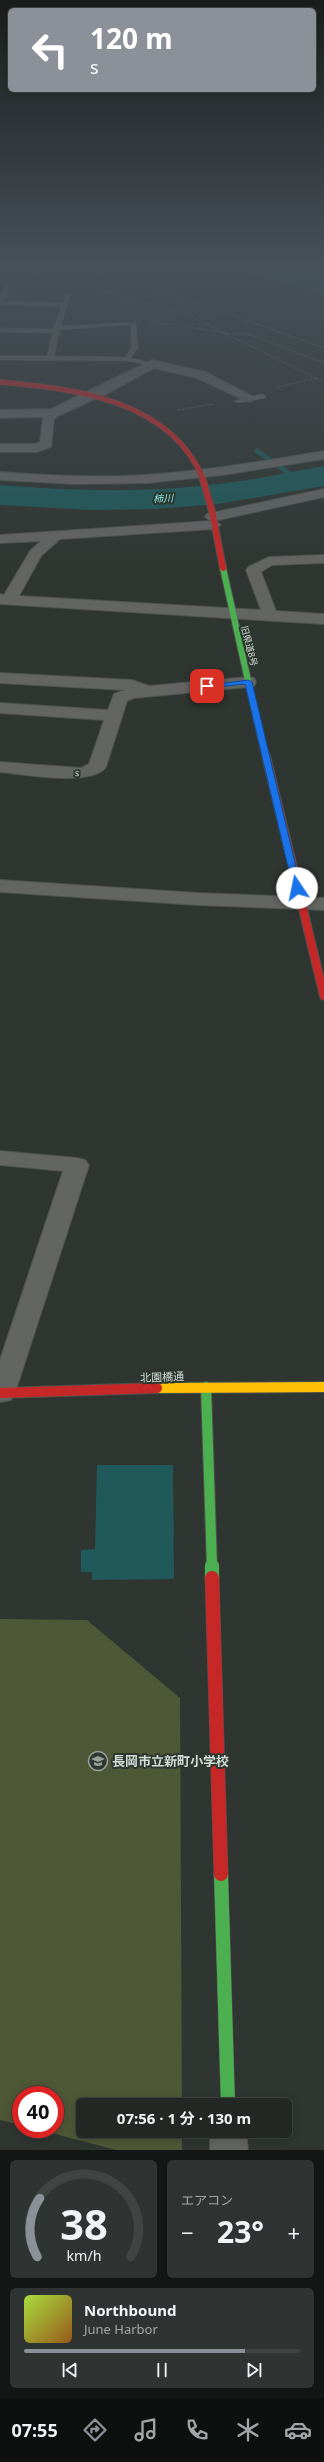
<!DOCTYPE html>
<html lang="ja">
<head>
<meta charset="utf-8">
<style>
	body { margin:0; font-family:"Noto Sans","Noto Sans JP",sans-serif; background:#2f3432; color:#f1f3f6; height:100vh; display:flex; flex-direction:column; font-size:15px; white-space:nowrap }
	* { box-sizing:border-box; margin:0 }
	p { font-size:13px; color:#a3a6a7 }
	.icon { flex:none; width:22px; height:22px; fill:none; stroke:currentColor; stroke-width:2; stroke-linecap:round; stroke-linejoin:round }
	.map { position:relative; height:2150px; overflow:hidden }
	.sheet { display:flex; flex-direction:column; gap:10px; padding:10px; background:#131614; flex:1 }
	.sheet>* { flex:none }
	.guide { position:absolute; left:8px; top:8px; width:308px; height:84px; border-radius:6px; box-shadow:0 2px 10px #0003,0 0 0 1px #404442; background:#8c9099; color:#fff; overflow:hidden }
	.speed { position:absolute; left:12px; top:2086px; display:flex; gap:8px; font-size:20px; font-weight:700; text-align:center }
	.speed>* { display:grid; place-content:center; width:52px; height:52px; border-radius:50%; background:#232825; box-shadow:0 2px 10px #0003,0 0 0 1px #404442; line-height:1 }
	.speed .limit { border:6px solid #d22; background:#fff; color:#111 }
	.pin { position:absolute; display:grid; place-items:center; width:34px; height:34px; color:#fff; margin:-17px; border-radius:8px; box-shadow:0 2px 6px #0006 }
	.me { position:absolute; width:44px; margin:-22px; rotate:349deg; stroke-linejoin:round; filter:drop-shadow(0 0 3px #0008) }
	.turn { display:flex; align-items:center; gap:14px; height:84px; padding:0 16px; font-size:18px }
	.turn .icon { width:52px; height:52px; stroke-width:2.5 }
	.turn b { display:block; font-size:28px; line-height:34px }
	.big { font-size:30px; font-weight:700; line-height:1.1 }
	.sheet .widget { flex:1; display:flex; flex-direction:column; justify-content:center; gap:6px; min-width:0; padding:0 14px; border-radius:6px; background:#2f3432 }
	.sheet .dial { align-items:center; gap:0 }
	.dial svg { height:104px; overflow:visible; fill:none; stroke:#404442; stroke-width:7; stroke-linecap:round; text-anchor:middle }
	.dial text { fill:#f1f3f6; stroke:none }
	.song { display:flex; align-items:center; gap:12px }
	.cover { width:48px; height:48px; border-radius:6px; background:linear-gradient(135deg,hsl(80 70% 55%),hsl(30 70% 35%)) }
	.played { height:4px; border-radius:2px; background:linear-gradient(90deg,#8c9099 80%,#404442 80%) }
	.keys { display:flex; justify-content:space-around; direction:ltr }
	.heat { display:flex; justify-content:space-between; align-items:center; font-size:22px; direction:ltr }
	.sheet .tiles { flex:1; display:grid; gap:10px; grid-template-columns:1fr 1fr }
	.widget:last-child { grid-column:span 2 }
	.trip { position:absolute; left:76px; top:2098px; width:216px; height:40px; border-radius:6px; background:#232825; box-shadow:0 2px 10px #0003,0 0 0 1px #404442; font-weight:700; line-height:40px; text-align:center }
	.tab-bar { display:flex; height:64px; justify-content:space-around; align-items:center; background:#0e100f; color:#a3a6a7 }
	.tab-bar .icon { width:28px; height:28px }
	.tab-bar .selected { color:#8c9099 }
	.tab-bar b { font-size:18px; color:#f1f3f6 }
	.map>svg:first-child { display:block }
	.green { fill:#4e5736 }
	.water { fill:#205959 }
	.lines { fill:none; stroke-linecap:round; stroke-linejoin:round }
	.stream { stroke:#205959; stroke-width:5 }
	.river { fill:#205959; fill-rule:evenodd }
	.lane-casing { stroke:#4d524f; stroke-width:1 }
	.street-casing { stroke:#4d524f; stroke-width:2 }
	.fast-far2-casing { stroke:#4d524f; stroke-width:8 }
	.fast-far1-casing { stroke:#4d524f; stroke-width:12 }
	.fast-casing { stroke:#4d524f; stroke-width:15 }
	.slow-casing { stroke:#4d524f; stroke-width:12 }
	.jam-far4-casing { stroke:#4d524f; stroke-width:6 }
	.jam-far3-casing { stroke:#4d524f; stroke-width:8 }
	.jam-far2-casing { stroke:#4d524f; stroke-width:10 }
	.jam-far1-casing { stroke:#4d524f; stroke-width:12 }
	.jam-casing { stroke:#4d524f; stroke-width:15 }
	.path { stroke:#696c6a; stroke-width:1.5; stroke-dasharray:1 1.5; stroke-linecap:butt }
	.lane { fill:#636563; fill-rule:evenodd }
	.street { fill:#636563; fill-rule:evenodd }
	.fast-far2 { stroke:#4caf50; stroke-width:6 }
	.fast-far1 { stroke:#4caf50; stroke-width:10 }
	.fast { stroke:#4caf50; stroke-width:14 }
	.slow { stroke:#ffc107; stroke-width:10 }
	.jam-far4 { stroke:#c62828; stroke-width:5 }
	.jam-far3 { stroke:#c62828; stroke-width:6 }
	.jam-far2 { stroke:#c62828; stroke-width:8 }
	.jam-far1 { stroke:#c62828; stroke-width:10 }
	.jam { stroke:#c62828; stroke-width:14 }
	.route { fill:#1a73e8; stroke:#114b97 }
	.labels { text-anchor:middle; stroke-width:4; stroke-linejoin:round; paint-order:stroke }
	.far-street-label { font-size:9px; fill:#d3dbd6; stroke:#2c3830 }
	.far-water-label { font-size:10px; font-style:italic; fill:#86e9e8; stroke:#2c3830 }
	.street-label { font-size:11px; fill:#d3dbd6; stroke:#2c3830 }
	.near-poi-label { font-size:13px; font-weight:bold; fill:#d3dbd6; stroke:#2c3830; text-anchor:start }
</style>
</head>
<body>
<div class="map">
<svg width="324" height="2150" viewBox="0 0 324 2150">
	<rect width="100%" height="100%" fill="#2f3531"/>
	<path class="green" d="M 0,1619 L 87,1620 L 180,1698 L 182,2105 L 83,2105 L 83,2131 L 182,2131 L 182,2150 L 116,2150 L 36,2129 L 55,2129 L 55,2095 L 21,2095 L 21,2125 L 0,2120 Z"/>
	<path class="water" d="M 210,264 L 324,264 L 324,294 L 216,265 Z
		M 97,1465 L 173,1465 L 174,1579 L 92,1580 L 92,1572 L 81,1572 L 81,1550 L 95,1549 Z"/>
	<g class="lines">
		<path class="stream" d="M 257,451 L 299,480"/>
		<path class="river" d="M 324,466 L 324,486 L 218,504 L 156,509 L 93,510 L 0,505 L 0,485 C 73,491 146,493 219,484 C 254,480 289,472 324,466 Z"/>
		<defs>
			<path id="lane" d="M 6,286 L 9,288 L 4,301 L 63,303 L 67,294 L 71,294 L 61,326 L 136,322 L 138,348 L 131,358 L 156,364 L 152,366 L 127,361 L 0,360 L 0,356 L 47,356 L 52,333 L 0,332 L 0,328 L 53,329 L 61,307 L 0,305 L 0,295 ZM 131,325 L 131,348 L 125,357 L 54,356 L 60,330 Z
				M 262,394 L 266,396 L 265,398 L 238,403 L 234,401 Z"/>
			<path id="street" d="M 152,360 L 205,372 L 256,398 L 250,402 L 246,401 L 197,378 L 154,368 L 108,393 L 58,416 L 54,419 L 51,447 L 37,452 L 0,452 L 0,444 L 35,444 L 40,442 L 43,417 L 0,418 L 0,410 L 51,409 Z
				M 324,451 L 324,459 L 223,475 L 147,483 L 76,484 L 0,480 L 0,472 C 40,475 81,477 122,476 C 190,474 257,462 324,451 Z
				M 324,489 L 324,497 L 214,521 L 221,525 L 214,529 L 60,539 L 41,556 L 19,596 L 261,610 L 246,570 L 248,567 L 269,557 L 324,555 L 324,563 L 272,565 L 261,572 L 276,611 L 324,614 L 324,624 L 0,604 L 0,594 L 4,595 L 30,551 L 41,541 L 0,543 L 0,535 L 211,521 L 205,517 L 207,514 Z
				M 0,673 L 132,680 L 149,686 L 248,677 L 254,678 L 256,682 L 254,686 L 248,687 L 134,698 L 127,701 L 106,767 C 92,787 23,774 0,772 L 0,762 L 81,768 L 89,764 L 104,720 L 0,713 L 0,703 L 108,710 L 114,694 L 125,690 L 0,683 Z
				M 0,880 L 198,893 L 324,898 L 324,910 L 198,905 L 0,892 Z
				M 0,1151 L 77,1158 L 85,1160 L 89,1165 L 15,1393 L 11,1400 L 0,1402 L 0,1360 L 63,1171 L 0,1165 Z
				M 210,2131 L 246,2131 L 248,2150 L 210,2150 Z"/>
			<path id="fast-far2" d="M 223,568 L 257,721"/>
			<path id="fast-far1" d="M 206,1387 L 212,1567"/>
			<path id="fast" d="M 212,1566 L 212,1578
				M 221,1874 L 228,2105"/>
			<path id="slow" d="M 157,1388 L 324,1387"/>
			<path id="jam-far4" d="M 0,382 C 76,389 172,400 204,481"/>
			<path id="jam-far3" d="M 203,480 L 212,511 L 223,568
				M 257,721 L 266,757"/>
			<path id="jam-far2" d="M 266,756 L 324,996"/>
			<path id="jam-far1" d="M 0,1393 L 157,1388"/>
			<path id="jam" d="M 212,1578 L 221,1874"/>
		</defs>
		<use href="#lane" class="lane-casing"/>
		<use href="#street" class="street-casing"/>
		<use href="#fast-far2" class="fast-far2-casing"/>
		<use href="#fast-far1" class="fast-far1-casing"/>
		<use href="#fast" class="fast-casing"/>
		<use href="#slow" class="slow-casing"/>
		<use href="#jam-far4" class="jam-far4-casing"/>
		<use href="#jam-far3" class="jam-far3-casing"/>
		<use href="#jam-far2" class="jam-far2-casing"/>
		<use href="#jam-far1" class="jam-far1-casing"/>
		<use href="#jam" class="jam-casing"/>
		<path class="path" d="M 60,264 L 161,290 L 324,348
			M 0,265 L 66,280
			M 20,278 L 34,273
			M 82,284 L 190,316 L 324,382
			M 150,323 L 181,325 L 228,334
			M 233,334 L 248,334 L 324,363
			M 277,387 L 317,378
			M 178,410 L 214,404"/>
		<use href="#lane" class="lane"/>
		<use href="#street" class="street"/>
		<use href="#fast-far2" class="fast-far2"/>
		<use href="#fast-far1" class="fast-far1"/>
		<use href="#fast" class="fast"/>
		<use href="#slow" class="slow"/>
		<use href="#jam-far4" class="jam-far4"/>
		<use href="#jam-far3" class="jam-far3"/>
		<use href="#jam-far2" class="jam-far2"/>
		<use href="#jam-far1" class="jam-far1"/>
		<use href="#jam" class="jam"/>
	</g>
	<linearGradient id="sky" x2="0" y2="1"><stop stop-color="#1a1d1b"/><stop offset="0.47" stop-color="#47515a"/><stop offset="1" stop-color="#47515a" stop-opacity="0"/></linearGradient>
	<rect width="324" height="565" fill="url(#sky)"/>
	<path class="route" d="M 248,680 L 252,682 L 301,888 L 297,891 L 293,888 L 245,684 L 207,688 L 203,686 Z"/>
	<defs>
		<symbol id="school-ring" viewBox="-11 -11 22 22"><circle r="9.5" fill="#2c3830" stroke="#9aa19c" stroke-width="1.5"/><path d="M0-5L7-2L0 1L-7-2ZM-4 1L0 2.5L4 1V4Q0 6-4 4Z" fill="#9aa19c"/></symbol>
	</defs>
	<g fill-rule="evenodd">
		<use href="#school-ring" x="87" y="1750" width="22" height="22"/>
	</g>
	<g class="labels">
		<g class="far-street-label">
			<text transform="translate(249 646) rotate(76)" y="3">旧県道8号</text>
			<text transform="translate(77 773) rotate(3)" y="3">s</text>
		</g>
		<g class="far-water-label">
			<text transform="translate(163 498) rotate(-2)" y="4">柿川</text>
		</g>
		<g class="street-label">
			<text transform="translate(162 1377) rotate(-2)" y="4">北園橋通</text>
		</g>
		<g class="near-poi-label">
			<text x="112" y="1766">長岡市立新町小学校</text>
		</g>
	</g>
</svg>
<div class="speed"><div class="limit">40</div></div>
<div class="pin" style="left:207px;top:686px;background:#d93025"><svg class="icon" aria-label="arrive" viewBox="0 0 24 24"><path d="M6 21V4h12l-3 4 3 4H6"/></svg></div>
<svg class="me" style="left:297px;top:888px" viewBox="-20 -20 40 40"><circle r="19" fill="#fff"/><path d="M0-13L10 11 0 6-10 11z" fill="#1a73e8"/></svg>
<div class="trip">07:56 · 1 分 · 130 m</div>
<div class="guide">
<div class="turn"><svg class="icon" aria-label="left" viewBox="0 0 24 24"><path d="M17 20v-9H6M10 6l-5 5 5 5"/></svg><div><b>120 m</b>s</div></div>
</div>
</div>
<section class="sheet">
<div class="tiles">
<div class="widget dial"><svg viewBox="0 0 100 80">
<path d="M14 69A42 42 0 1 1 86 69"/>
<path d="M14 69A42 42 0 0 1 16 24" stroke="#8c9099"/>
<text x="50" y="56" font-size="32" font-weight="700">38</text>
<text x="50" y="72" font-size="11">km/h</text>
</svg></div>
<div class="widget"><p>エアコン</p>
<div class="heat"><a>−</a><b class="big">23°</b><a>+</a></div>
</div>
<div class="widget">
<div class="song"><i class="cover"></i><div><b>Northbound</b><p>June Harbor</p></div></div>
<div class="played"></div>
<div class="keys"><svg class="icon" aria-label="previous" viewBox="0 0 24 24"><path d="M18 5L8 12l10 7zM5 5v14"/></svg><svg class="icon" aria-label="pause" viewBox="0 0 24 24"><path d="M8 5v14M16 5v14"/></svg><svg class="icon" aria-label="next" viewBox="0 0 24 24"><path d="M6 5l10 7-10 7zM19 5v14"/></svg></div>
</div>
</div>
</section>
<nav class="tab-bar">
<b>07:55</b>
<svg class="icon selected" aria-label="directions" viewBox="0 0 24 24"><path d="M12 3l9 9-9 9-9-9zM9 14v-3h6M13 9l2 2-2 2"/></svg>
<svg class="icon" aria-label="music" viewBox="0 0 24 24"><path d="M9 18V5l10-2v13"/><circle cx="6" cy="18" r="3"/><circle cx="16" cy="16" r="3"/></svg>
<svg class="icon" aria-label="phone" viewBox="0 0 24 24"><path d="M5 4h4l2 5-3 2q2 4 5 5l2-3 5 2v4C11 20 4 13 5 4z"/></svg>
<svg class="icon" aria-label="climate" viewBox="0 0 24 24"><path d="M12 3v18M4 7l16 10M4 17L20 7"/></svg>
<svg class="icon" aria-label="car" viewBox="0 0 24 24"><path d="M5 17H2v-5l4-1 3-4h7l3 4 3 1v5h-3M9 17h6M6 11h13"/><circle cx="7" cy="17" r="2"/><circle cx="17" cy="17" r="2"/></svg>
</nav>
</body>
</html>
